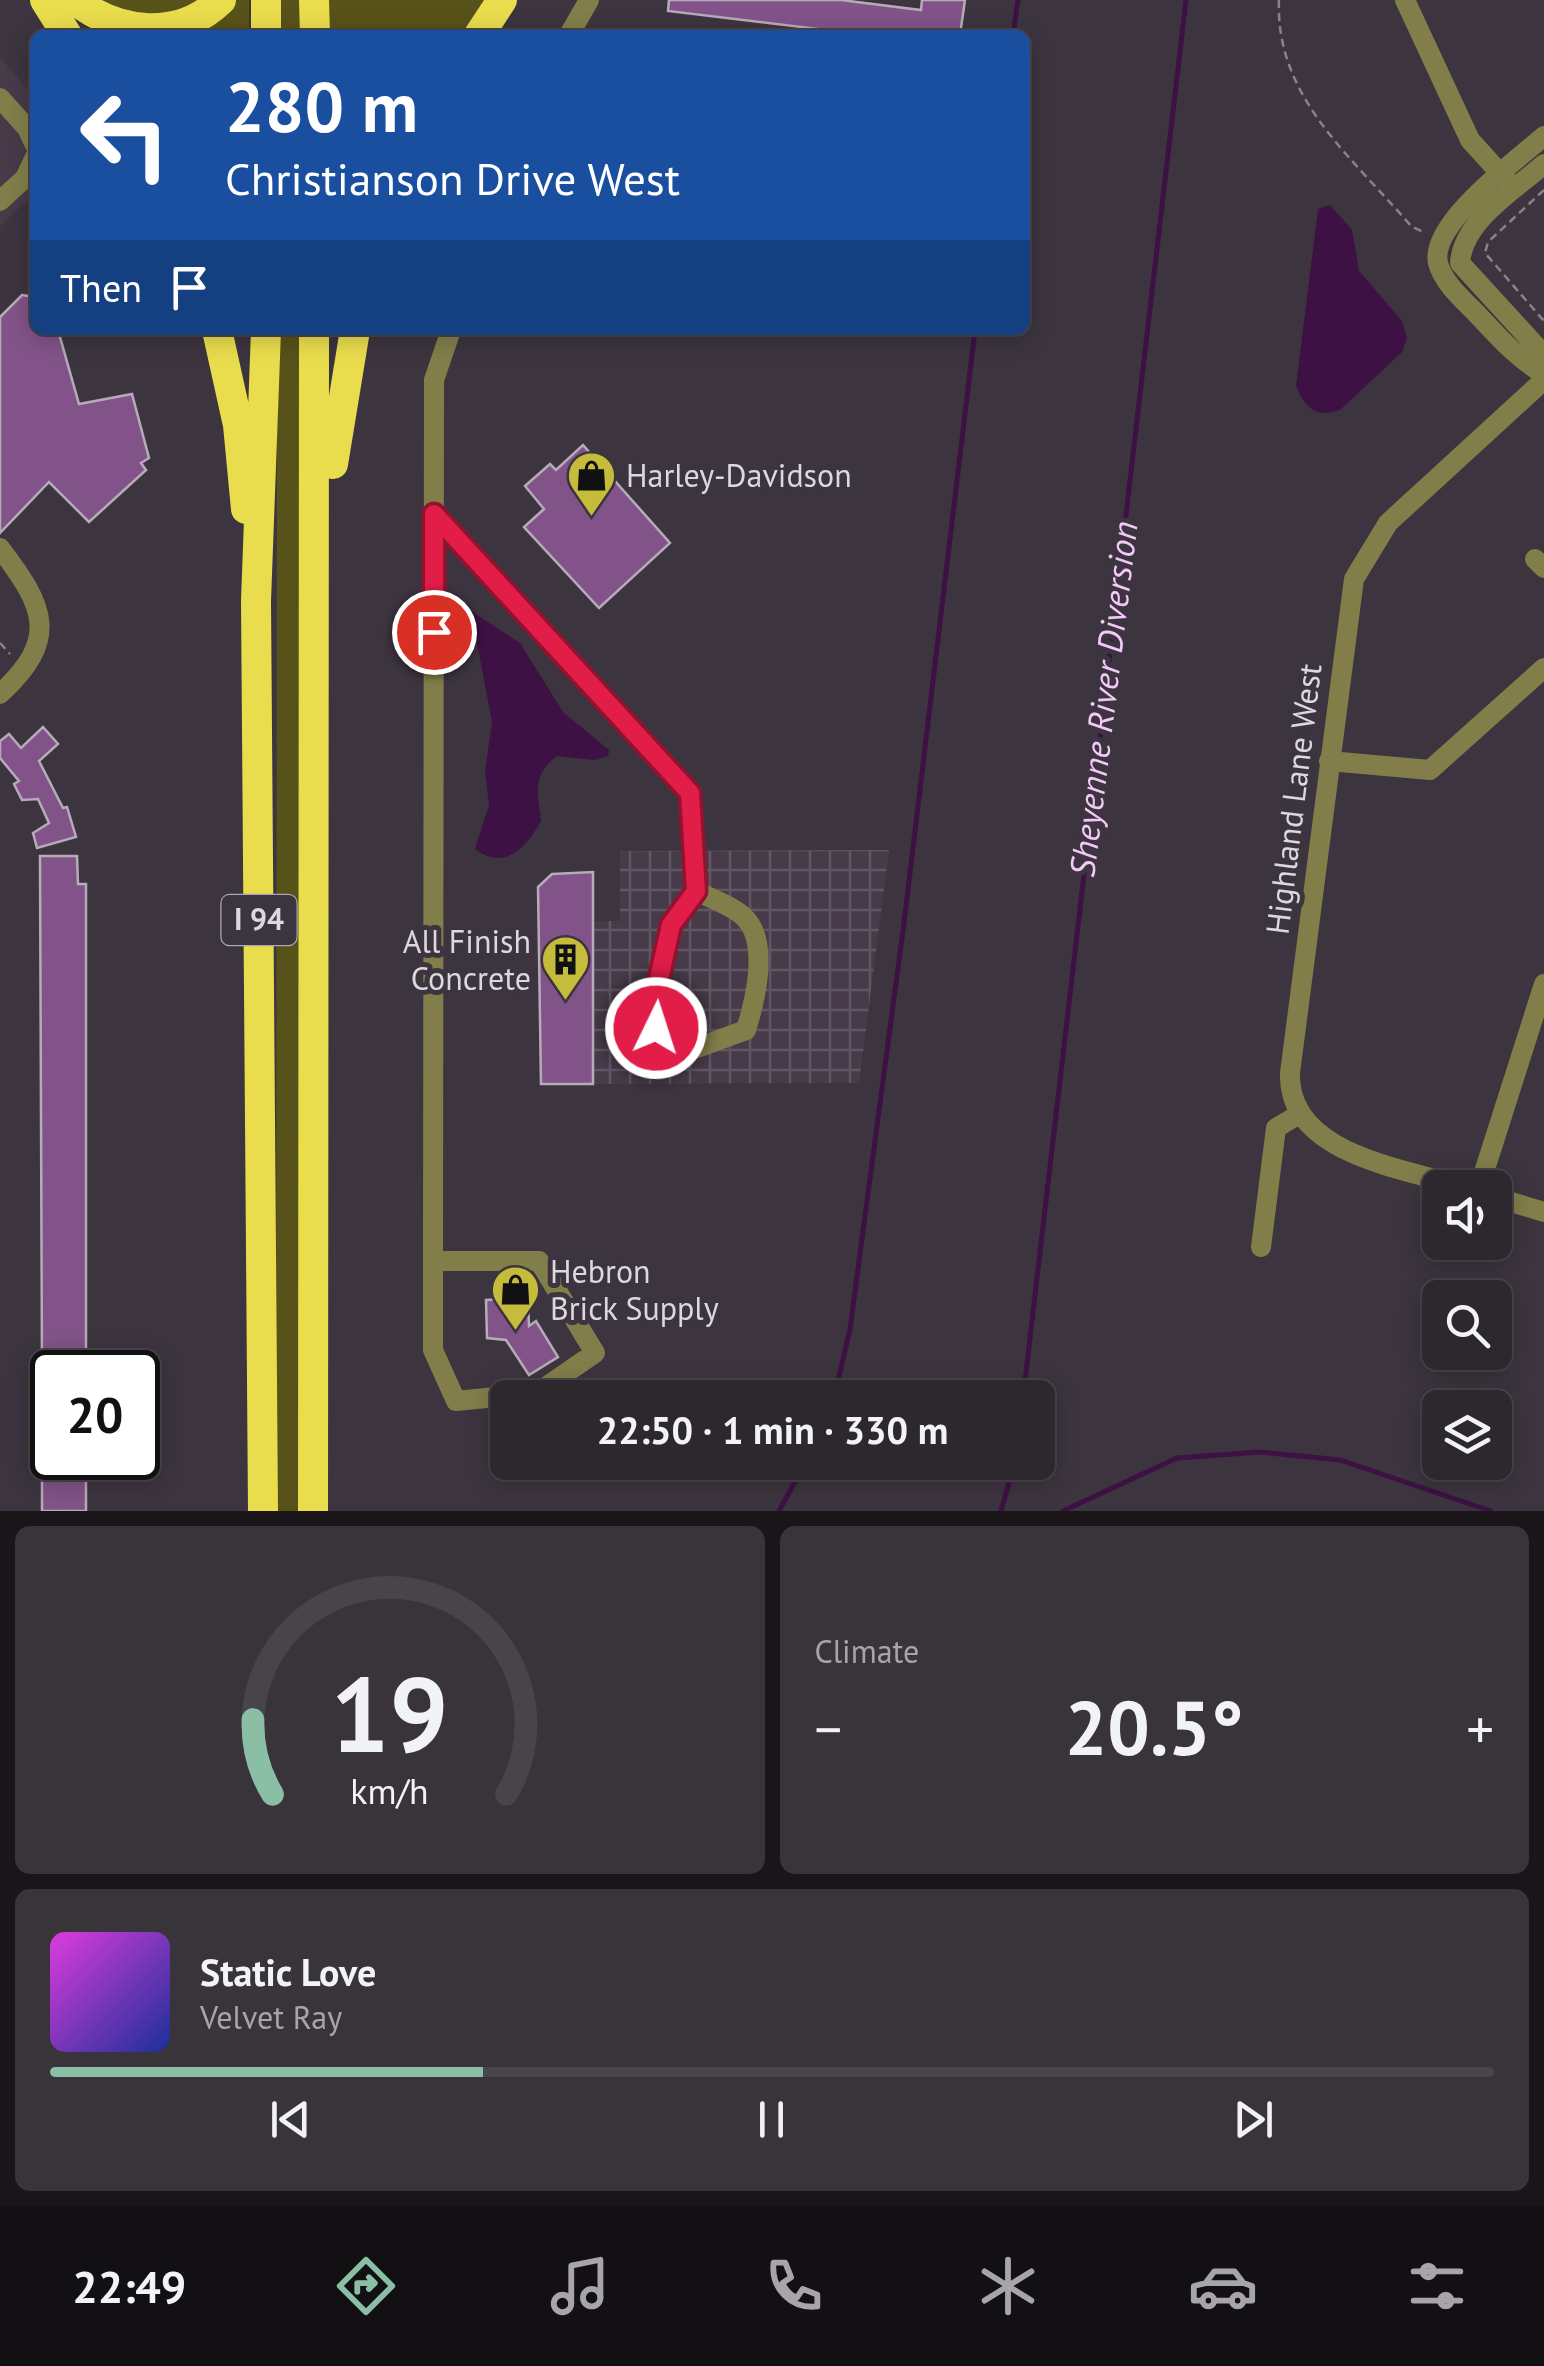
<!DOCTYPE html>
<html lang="en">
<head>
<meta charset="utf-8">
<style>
	body { margin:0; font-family:"PT Sans",sans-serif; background:#39333a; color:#f1f3f6; height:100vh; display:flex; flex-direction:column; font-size:38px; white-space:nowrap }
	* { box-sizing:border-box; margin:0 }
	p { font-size:32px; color:#a7a5aa }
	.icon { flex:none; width:55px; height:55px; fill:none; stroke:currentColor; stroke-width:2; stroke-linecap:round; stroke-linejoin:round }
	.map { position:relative; height:1511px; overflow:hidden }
	.sheet { display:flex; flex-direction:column; gap:15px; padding:15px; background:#191519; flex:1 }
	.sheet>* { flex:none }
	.hud { position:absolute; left:30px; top:30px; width:1000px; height:305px; border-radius:15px; box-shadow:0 5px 25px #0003,0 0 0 2px #48444a; background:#1a4fa0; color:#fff; overflow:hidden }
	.fabs { position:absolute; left:1422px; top:1170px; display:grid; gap:20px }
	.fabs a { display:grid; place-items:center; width:90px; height:90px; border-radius:15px; background:#2d272e; box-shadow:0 5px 25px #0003,0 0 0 2px #48444a; font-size:50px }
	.speed { position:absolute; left:30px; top:1350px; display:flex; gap:20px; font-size:50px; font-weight:700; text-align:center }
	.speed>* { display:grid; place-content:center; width:130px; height:130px; border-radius:50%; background:#2d272e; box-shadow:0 5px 25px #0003,0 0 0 2px #48444a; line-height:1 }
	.speed .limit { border:5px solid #111; border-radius:15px; background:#fff; color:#111 }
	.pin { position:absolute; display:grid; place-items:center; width:85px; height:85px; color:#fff; margin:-42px; border:5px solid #fff; border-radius:50%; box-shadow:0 2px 10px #0007 }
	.me { position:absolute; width:110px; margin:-55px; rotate:4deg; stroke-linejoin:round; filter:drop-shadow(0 0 8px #0008) }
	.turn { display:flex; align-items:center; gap:35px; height:210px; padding:0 30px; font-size:45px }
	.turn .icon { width:130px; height:130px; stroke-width:2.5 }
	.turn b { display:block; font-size:70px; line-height:85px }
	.then { display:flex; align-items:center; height:95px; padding:0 30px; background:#0003; gap:20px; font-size:38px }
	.big { font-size:75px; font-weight:800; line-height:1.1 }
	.sheet .card { flex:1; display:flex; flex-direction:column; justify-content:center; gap:15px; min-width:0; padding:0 35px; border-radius:15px; background:#39333a }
	.sheet .dial { align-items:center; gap:0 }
	.dial svg { height:260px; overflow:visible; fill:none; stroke:#48444a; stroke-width:7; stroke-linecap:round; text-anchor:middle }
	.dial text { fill:#f1f3f6; stroke:none }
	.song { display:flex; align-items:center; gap:30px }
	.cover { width:120px; height:120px; border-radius:15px; background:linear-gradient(135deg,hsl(300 70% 55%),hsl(230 70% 35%)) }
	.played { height:10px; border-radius:5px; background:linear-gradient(90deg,#8abfa5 30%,#48444a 30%) }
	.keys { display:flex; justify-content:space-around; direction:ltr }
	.heat { display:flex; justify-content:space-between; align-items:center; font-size:55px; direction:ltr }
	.sheet .tiles { flex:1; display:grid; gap:15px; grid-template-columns:1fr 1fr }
	.card:last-child { grid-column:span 2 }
	.trip { position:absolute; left:490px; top:1380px; width:565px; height:100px; border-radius:15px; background:#2d272e; box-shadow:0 5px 25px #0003,0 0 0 2px #48444a; font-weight:800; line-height:100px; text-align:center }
	.menu { display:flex; height:160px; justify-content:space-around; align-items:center; background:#121012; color:#a7a5aa }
	.menu .icon { width:70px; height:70px }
	.menu .selected { color:#8abfa5 }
	.menu b { font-size:45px; color:#f1f3f6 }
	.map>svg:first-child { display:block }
	.built { fill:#473a49 }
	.industrial { fill:url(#industrial-grid) }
	.green { fill:#575219 }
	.water { fill:#3d1144 }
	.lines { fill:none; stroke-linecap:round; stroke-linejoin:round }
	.stream { stroke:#3d1144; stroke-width:5 }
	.building { fill:#825389; stroke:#b6abb8; stroke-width:2.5 }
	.path { stroke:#89828a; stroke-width:2.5; stroke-dasharray:8 5; stroke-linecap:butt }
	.minor { stroke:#827e4a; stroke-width:20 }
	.highway { stroke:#e9dd4d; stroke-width:30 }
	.route-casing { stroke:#92132f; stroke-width:25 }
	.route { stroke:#e11d48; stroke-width:18 }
	.labels { text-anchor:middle; stroke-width:10; stroke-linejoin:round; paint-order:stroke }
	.shield { fill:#3c343e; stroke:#ada7ae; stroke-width:2.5 }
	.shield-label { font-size:30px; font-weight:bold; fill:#ddd8de }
	.poi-label { font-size:32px; fill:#ddd8de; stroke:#3c343e; text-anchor:start }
	.street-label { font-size:32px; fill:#ddd8de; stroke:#3c343e }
	.water-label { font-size:35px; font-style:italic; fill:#f2c9f9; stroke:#3c343e }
</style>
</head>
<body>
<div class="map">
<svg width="1544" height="1511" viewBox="0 0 1544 1511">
	<defs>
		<pattern id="industrial-grid" width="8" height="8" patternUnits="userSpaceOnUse" patternTransform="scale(2.5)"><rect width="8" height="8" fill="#473a49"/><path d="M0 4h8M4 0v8" fill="none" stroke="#615663"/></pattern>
	</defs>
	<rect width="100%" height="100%" fill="#3c343e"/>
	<path class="built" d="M 0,57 L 35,98 L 35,193 L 0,226 Z"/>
	<path class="industrial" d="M 889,850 L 859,1083 L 593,1084 L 593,921 L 620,921 L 620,851 Z"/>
	<path class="green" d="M 89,0 L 204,0 L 154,20 Z
		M 231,0 L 249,0 L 249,35 L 175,35 Z
		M 275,0 L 300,0 L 301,35 L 275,35 Z
		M 328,0 L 488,0 L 469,35 L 329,35 Z
		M 277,330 L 302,330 L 303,1511 L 276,1511 Z"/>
	<path class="water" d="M 1330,205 L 1352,230 L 1359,271 L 1402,321 L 1407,338 L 1402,352 L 1340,410 C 1316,419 1305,407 1296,386 L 1318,209 Z
		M 471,611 L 520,643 L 563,712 L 609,750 L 608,756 L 595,760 L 557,756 C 531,776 538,792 541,821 C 526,848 505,871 475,849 L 489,805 L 485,771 L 492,722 Z"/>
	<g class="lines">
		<path class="stream" d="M 1013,35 L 1018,0
			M 834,1398 L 850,1329 L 904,923 L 975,330
			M 1023,1398 L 1186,0
			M 779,1511 L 806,1462
			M 1001,1511 L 1015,1462
			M 1063,1511 L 1177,1458 L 1260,1452 L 1340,1460 L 1491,1511"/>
	</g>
	<path class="building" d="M 669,0 L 841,0 L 921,10 L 922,0 L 965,0 L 960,35 L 817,35 L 818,29 L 668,11 Z
		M 22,295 L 35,297 L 35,330 L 58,330 L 79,404 L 132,394 L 149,458 L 141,463 L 146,470 L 89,522 L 49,482 L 0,533 L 0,317 Z
		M 583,445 L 670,543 L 599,608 L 524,527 L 544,509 L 525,486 L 550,464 L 556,470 Z
		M 43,727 L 58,744 L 39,761 L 63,808 L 67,807 L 76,837 L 37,848 L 33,833 L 49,823 L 38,799 L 22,800 L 14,784 L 19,781 L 0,758 L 0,741 L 9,734 L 21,748 Z
		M 40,856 L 77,856 L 78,884 L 86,884 L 86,1372 L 42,1372 Z
		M 593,872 L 593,1084 L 541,1084 L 538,887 L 552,874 Z
		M 528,1298 L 529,1326 L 536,1321 L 558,1357 L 529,1375 L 506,1340 L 487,1338 L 486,1300 Z
		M 42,1458 L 86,1458 L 86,1511 L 42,1511 Z"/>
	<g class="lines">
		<path class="path" d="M 1279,0 C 1275,97 1352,157 1411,226 L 1425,233
			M 1544,190 L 1488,242 L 1485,253 L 1544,321
			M 0,643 L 10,654"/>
		<path class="minor" d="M 1405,0 L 1470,140 L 1509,183
			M 569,35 L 589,0
			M 0,98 L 27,128 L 35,145
			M 1544,136 C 1517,160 1429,224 1438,263 C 1443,282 1461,298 1475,312 C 1497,335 1516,358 1544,374
			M 1544,164 C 1514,191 1463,220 1460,263 L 1536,346 L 1544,366
			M 0,201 L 25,178 L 35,157
			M 433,515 L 690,793 L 696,891 L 671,925 L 652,1010 L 655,1029 L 666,1044 L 683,1053 L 746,1030 C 755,1001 770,942 744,917 C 733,906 710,898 696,891
			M 0,548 C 45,607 60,639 0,694
			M 1535,559 L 1544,568
			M 1329,761 L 1430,770 L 1544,668
			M 1466,1188 C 1405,1168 1287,1155 1290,1073 L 1354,579 L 1388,523 L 1544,380
			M 1479,1188 L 1544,984
			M 1495,1197 L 1544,1212
			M 1261,1247 L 1276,1128 L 1298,1115
			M 433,1261 L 539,1261 L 595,1353 L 537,1393 L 456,1401 L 433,1350 L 433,1261 L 434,380 L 451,330"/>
		<path class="highway" d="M 45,0 L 67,35
			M 75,0 C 118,34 179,41 221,0
			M 266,0 L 266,35
			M 314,0 L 315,35
			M 479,35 L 502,0
			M 217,330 L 238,425 L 246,509
			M 333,464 L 355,330
			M 263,1511 L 256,601 L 266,330
			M 313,1511 L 314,330"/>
	</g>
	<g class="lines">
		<defs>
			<path id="route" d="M 434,632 L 434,514 L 690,793 L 696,891 L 671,925 L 652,1010 L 656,1028"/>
		</defs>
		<use href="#route" class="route-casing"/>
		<use href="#route" class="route"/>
	</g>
	<defs>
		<symbol id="shop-pin" viewBox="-11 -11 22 30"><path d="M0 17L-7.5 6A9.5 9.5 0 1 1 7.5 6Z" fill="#c6bc3c" stroke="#3c343e"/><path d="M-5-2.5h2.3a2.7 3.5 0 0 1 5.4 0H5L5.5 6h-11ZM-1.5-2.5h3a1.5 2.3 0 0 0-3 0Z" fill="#111"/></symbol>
		<symbol id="building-pin" viewBox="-11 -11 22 30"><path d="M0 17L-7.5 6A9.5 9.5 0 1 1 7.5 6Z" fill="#c6bc3c" stroke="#3c343e"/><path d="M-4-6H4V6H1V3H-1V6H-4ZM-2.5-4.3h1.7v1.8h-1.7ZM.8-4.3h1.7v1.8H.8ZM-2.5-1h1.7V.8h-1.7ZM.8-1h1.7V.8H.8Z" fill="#111"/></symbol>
	</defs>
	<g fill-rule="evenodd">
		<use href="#shop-pin" x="564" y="448" width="55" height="75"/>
		<use href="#building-pin" x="538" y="932" width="55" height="75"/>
		<use href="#shop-pin" x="488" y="1262" width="55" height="75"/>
	</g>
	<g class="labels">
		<rect class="shield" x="221.5" y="895" width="75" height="50" rx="8"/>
		<g class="shield-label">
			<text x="259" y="930">I 94</text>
		</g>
		<g class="poi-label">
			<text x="626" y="487">Harley-Davidson</text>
			<text x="531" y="953" text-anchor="end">All Finish<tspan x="531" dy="37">Concrete</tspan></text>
			<text x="550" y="1283">Hebron<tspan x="550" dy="37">Brick Supply</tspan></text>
		</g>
		<g class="street-label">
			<text transform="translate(1294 799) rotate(-83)" y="11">Highland Lane West</text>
		</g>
		<g class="water-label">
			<text transform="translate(1104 699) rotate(-83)" y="12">Sheyenne River Diversion</text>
		</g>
	</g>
</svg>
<div class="fabs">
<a><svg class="icon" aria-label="sound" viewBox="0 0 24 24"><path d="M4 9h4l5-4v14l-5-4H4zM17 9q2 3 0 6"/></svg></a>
<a><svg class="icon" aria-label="search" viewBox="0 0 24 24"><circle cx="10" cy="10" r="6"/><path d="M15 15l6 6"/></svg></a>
<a><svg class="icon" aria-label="layers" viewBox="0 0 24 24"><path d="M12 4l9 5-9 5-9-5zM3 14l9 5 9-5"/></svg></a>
</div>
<div class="speed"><div class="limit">20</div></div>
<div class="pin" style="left:434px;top:632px;background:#d93025"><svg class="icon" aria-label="arrive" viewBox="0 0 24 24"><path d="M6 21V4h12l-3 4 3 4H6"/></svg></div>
<svg class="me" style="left:656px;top:1028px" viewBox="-20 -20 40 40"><circle r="17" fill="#e11d48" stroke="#fff" stroke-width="3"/><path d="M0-11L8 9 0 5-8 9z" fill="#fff"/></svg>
<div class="trip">22:50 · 1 min · 330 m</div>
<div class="hud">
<div class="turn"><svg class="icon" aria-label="left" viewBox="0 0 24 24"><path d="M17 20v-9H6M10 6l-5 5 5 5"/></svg><div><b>280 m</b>Christianson Drive West</div></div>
<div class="then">Then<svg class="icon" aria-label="arrive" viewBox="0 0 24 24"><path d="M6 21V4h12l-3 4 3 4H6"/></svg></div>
</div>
</div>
<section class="sheet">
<div class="tiles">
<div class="card dial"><svg viewBox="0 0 100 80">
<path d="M14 69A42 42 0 1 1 86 69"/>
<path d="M14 69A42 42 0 0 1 8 46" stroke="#8abfa5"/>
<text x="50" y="56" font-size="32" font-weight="700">19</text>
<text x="50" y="72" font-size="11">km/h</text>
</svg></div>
<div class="card"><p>Climate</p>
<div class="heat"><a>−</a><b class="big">20.5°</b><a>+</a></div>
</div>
<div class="card">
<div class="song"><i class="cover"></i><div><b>Static Love</b><p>Velvet Ray</p></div></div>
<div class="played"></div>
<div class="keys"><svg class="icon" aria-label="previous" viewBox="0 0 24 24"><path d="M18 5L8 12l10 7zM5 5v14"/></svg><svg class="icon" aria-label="pause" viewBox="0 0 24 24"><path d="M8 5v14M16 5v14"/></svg><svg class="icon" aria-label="next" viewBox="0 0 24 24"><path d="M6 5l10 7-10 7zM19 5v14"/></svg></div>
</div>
</div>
</section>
<nav class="menu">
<b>22:49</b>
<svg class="icon selected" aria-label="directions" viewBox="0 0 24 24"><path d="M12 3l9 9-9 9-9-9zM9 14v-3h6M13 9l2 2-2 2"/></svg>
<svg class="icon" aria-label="music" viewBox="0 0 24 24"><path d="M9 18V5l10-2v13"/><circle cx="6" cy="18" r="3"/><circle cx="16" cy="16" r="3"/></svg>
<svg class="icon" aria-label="phone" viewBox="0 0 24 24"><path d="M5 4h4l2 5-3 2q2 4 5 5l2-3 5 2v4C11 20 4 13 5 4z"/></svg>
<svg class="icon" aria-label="climate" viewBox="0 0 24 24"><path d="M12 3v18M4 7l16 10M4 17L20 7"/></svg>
<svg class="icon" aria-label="car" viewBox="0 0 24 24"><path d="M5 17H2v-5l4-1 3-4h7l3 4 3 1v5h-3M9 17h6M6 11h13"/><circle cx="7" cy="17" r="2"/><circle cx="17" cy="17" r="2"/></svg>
<svg class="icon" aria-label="filters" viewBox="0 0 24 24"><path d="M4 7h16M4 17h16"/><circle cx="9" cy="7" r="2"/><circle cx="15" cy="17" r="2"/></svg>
</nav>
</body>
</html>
